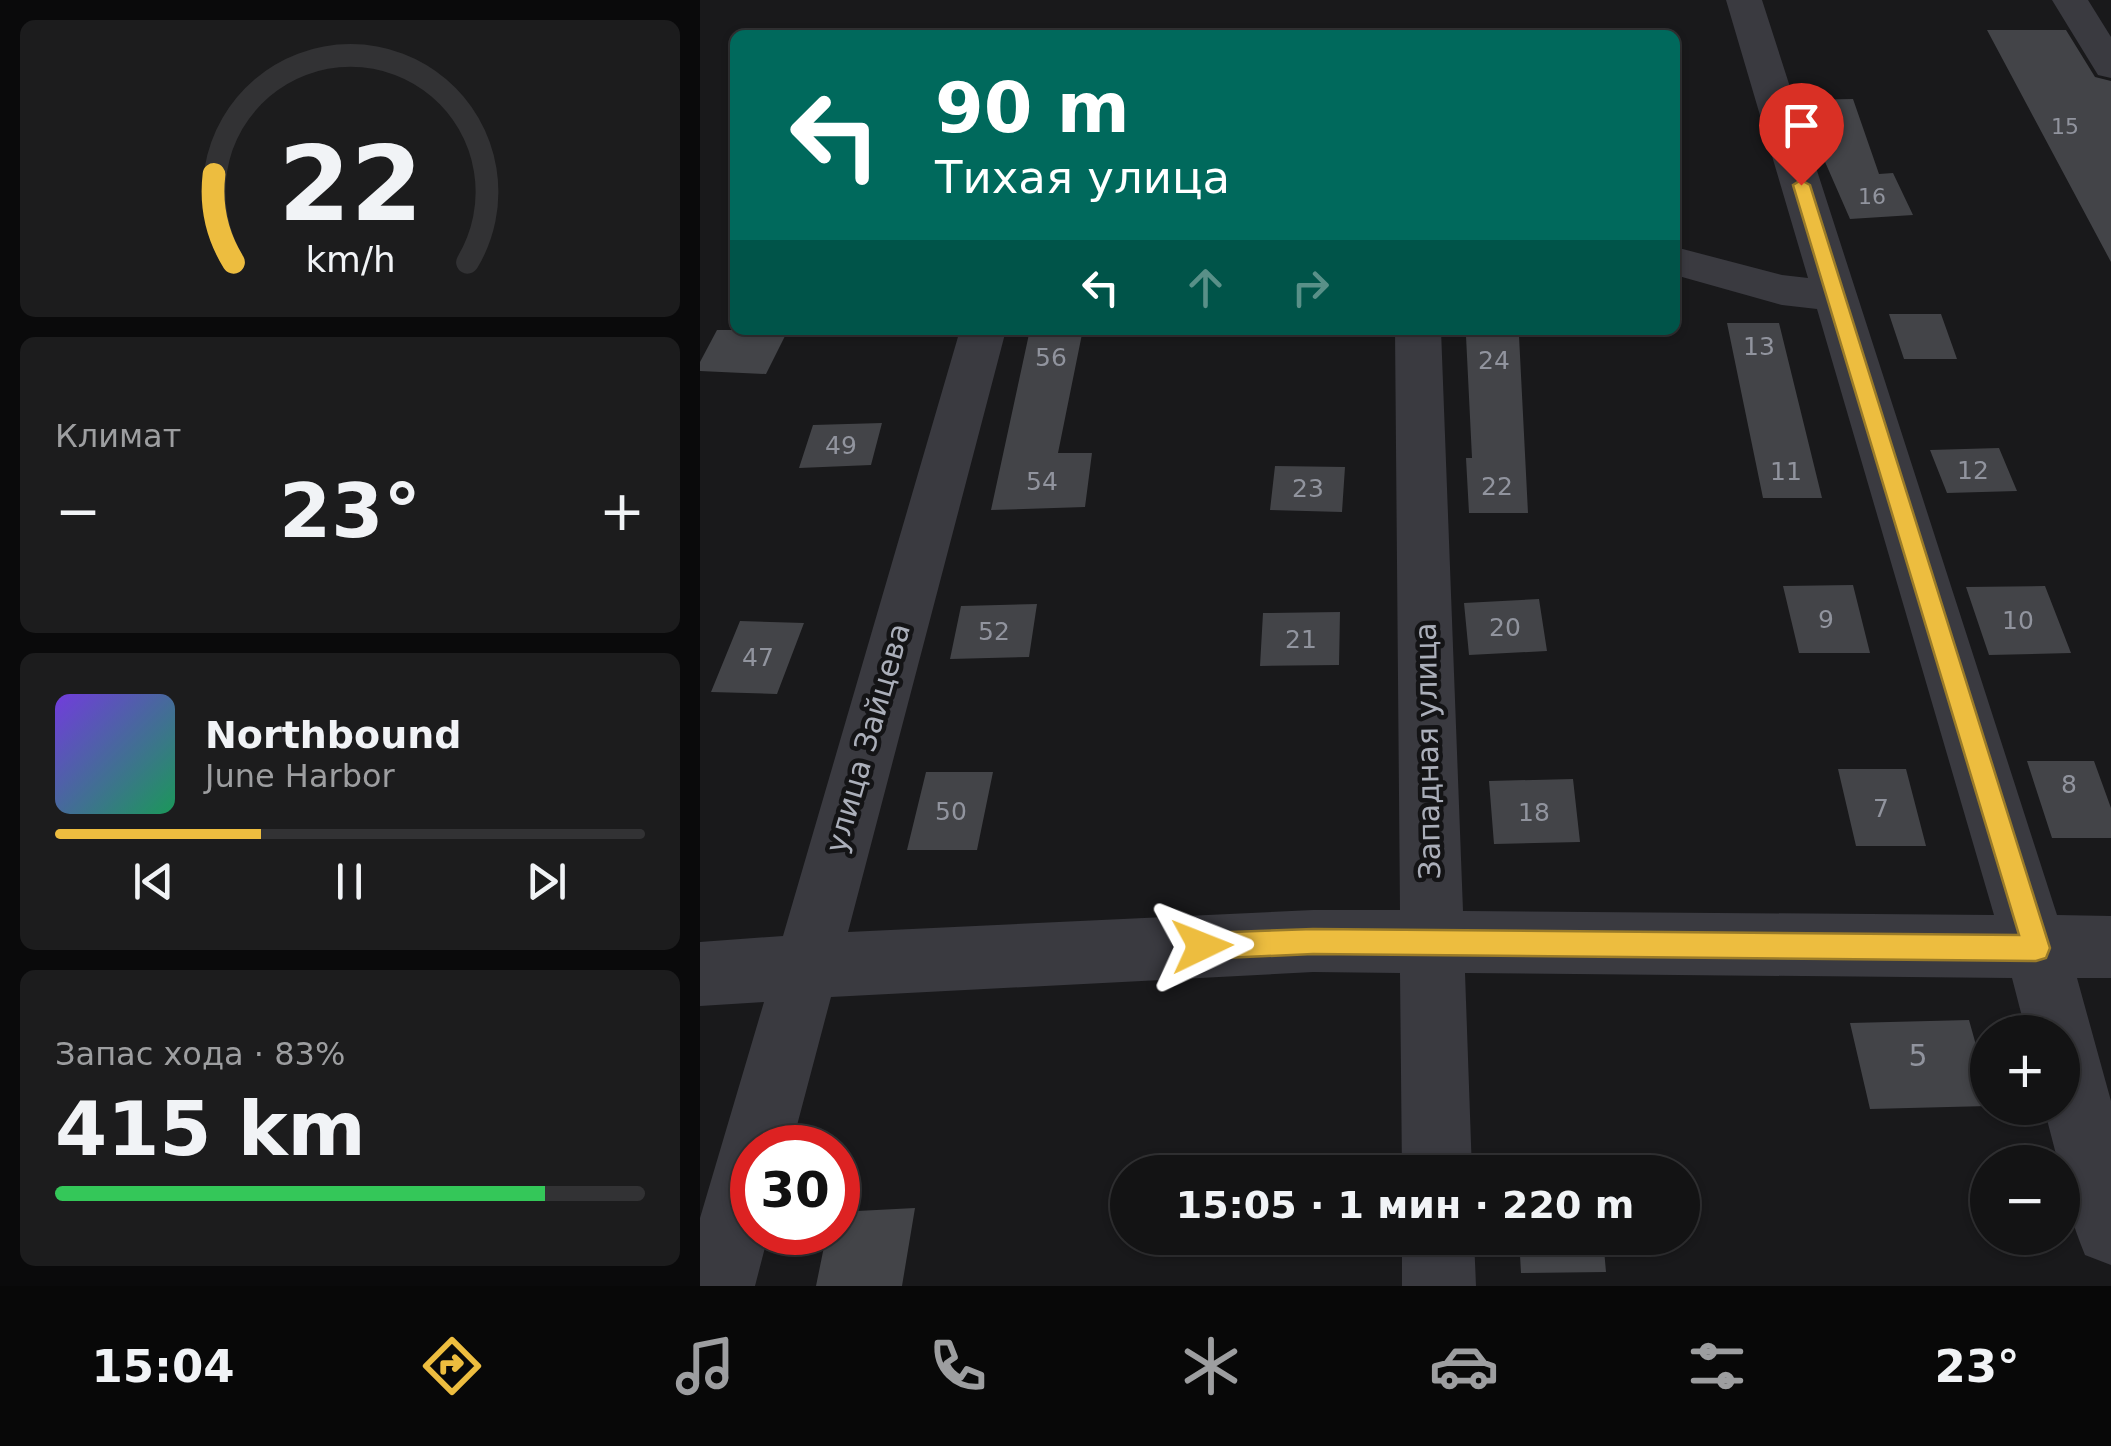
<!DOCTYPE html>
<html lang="ru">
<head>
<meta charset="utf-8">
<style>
	body { margin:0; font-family:"DejaVu Sans",sans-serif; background:#1c1c1d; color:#f1f3f6; height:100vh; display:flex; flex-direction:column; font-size:38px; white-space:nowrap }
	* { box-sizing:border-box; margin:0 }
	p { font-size:32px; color:#9d9ea0 }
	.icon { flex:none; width:55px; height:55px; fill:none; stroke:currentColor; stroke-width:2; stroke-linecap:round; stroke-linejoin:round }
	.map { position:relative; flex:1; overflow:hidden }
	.sheet { display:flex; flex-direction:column; gap:20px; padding:20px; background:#0a0a0b; width:700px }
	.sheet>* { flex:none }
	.guide { position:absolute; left:30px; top:30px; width:950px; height:305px; border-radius:15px; box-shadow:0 2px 8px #0004,0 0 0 2px #323234; background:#00695c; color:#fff; overflow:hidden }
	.tools { position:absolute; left:1270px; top:1015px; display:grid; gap:20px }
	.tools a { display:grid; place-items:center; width:110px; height:110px; border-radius:50%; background:#131314; box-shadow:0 2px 8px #0004,0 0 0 2px #323234; font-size:50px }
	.speed { position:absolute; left:30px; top:1125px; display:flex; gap:20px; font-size:50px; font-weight:700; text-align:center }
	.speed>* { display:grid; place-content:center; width:130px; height:130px; border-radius:50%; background:#131314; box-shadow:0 2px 8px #0004,0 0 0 2px #323234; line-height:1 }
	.speed .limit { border:15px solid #d22; background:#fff; color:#111 }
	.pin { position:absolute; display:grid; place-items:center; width:85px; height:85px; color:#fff; margin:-102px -42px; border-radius:50% 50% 50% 0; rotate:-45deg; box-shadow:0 0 10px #0007 }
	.pin .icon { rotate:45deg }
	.me { position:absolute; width:110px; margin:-55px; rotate:88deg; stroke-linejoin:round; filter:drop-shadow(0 0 8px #0008) }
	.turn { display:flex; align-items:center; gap:35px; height:210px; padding:0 40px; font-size:45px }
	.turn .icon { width:130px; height:130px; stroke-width:2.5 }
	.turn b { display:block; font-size:70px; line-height:85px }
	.lanes { display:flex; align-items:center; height:95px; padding:0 40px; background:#0003; justify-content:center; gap:50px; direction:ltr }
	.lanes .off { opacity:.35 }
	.big { font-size:75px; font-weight:700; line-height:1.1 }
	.sheet .tile { flex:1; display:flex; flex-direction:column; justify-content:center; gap:15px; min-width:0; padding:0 35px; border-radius:15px; background:#1c1c1d }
	.sheet .dial { align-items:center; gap:0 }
	.dial svg { height:260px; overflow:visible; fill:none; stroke:#323234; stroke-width:7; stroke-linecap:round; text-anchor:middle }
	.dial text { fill:#f1f3f6; stroke:none }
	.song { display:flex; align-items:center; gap:30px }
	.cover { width:120px; height:120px; border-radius:15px; background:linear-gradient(135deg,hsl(260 70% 55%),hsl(150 70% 35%)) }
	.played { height:10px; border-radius:5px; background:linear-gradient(90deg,#edbd3f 35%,#323234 35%) }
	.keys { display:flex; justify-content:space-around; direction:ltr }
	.heat { display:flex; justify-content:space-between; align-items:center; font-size:55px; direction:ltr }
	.charge { height:15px; border-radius:8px; background:linear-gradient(90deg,#34c759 83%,#323234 0) }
	.trip { position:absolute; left:410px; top:1155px; width:590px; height:100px; border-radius:50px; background:#131314; box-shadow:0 2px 8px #0004,0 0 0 2px #323234; font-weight:700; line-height:100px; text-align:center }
	.dock { display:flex; height:160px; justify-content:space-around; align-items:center; background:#080808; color:#9d9ea0 }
	.dock .icon { width:70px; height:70px }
	.dock .selected { color:#edbd3f }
	.dock b { font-size:45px; color:#f1f3f6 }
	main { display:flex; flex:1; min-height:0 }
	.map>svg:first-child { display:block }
	.building { fill:#434448 }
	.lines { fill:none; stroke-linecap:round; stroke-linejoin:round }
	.minor { fill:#3a3a40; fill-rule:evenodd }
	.route { fill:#edbd3f; stroke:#9a7b29; stroke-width:2.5 }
	.labels { text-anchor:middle; stroke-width:9; stroke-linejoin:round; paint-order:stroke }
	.far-number-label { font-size:22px; fill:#91949e }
	.number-label { font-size:25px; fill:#91949e }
	.street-label { font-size:30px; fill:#abafba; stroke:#141416 }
	.near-number-label { font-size:30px; fill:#91949e }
</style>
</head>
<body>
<main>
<section class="sheet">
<div class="tile dial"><svg viewBox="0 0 100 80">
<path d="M14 69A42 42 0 1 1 86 69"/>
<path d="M14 69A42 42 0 0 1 8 42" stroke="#edbd3f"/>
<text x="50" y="56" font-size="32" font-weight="700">22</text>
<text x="50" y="72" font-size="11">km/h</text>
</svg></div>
<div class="tile"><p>Климат</p>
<div class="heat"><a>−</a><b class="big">23°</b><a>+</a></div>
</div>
<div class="tile">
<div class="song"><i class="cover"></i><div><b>Northbound</b><p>June Harbor</p></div></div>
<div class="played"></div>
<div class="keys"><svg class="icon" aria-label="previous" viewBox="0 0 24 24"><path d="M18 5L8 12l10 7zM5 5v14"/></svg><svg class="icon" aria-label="pause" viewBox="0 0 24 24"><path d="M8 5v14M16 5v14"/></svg><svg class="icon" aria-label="next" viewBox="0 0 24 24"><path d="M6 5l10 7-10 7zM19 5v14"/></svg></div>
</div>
<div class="tile"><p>Запас хода · 83%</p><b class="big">415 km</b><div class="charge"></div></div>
</section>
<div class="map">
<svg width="1411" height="1286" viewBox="0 0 1411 1286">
	<rect width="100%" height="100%" fill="#19191b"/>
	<path class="building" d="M 1287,30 L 1366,30 L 1395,77 L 1411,81 L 1411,262 Z
		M 1153,99 L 1179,174 L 1193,173 L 1213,215 L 1150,219 L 1098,100 Z
		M 1189,314 L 1241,314 L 1257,359 L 1204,359 Z
		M 1027,323 L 1079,323 L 1122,498 L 1063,498 Z
		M 17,330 L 88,330 L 66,374 L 0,371 L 0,362 Z
		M 329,334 L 382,334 L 358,453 L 392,453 L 385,507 L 291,510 Z
		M 766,336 L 819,336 L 828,513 L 769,513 L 766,458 L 772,458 Z
		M 182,423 L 171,465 L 99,468 L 113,425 Z
		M 1299,448 L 1317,491 L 1247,493 L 1230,450 Z
		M 575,466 L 645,467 L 642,512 L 570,510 Z
		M 1153,585 L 1170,653 L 1099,653 L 1083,586 Z
		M 1345,586 L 1371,653 L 1289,655 L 1266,587 Z
		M 839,599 L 847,651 L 769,655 L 764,603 Z
		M 337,604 L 329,657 L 250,659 L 261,606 Z
		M 640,612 L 639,665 L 560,666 L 563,613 Z
		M 40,621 L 104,623 L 77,694 L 11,692 Z
		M 1327,761 L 1394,761 L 1411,808 L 1411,838 L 1352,838 Z
		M 1138,769 L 1206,769 L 1226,846 L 1156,846 Z
		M 226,772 L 293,772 L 277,850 L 207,850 Z
		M 873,779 L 880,842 L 794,844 L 789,781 Z
		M 1269,1020 L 1288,1088 L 1288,1106 L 1170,1109 L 1150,1023 Z
		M 614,1155 L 615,1172 L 515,1172 L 515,1163 Z
		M 815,1160 L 896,1160 L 897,1172 L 816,1172 Z
		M 215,1208 L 202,1286 L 116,1286 L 127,1232 L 138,1232 L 138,1212 Z
		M 514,1238 L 617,1238 L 618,1245 L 514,1253 Z
		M 819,1238 L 903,1238 L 906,1272 L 821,1273 Z"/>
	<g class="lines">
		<path class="minor" d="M 1026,0 L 1062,0 L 1357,915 L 1411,916 L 1411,978 L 1377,978 L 1411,1101 L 1411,1265 L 1385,1255 C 1373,1225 1362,1194 1362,1162 L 1358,1162 L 1344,1108 L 1362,1108 L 1362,1032 L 1326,1032 L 1312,978 L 765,973 L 772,1172 L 702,1172 L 700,973 L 613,972 L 131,997 L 91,1148 L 52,1148 L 52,1232 L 69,1232 L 55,1286 L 0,1286 L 0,1218 L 64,1002 L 0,1006 L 0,942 L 83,936 L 260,330 L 306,330 L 148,932 L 613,910 L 700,910 L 695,330 L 741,330 L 763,911 L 1294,915 L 1117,309 L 1082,305 L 975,275 L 975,247 L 1082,275 L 1108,278 Z
			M 1352,0 L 1388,0 L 1411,37 L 1411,78 L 1398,75 Z
			M 702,1238 L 774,1238 L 776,1286 L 702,1286 Z"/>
	</g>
	<path class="route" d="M 1101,180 L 1110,185 L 1350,948 L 1346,958 L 1336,961 L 613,954 L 502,959 L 492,955 L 488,946 L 492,937 L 502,933 L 613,929 L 1319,935 L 1093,185 Z"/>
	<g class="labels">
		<g class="far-number-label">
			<text x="1365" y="134">15</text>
			<text x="1172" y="204">16</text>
		</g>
		<g class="number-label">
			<text x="1059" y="355">13</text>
			<text x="351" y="366">56</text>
			<text x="794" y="369">24</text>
			<text x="141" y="454">49</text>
			<text x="1273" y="479">12</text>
			<text x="1086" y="480">11</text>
			<text x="342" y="490">54</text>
			<text x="797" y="495">22</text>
			<text x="608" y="497">23</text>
			<text x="1126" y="628">9</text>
			<text x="1318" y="629">10</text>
			<text x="805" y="636">20</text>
			<text x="294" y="640">52</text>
			<text x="601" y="648">21</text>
			<text x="58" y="666">47</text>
			<text x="1369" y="793">8</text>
			<text x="1181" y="817">7</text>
			<text x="251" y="820">50</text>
			<text x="834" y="821">18</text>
		</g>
		<g class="street-label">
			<text transform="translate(168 738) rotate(-74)" y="10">улица Зайцева</text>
			<text transform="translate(728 751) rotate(-91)" y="10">Западная улица</text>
		</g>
		<g class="near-number-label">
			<text x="1218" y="1066">5</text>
		</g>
	</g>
</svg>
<div class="tools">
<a>+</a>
<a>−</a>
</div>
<div class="speed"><div class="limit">30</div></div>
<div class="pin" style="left:1101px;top:185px;background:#d93025"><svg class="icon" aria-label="arrive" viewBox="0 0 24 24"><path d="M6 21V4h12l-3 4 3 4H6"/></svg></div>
<svg class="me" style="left:502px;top:946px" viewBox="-20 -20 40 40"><path d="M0-17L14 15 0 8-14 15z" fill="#edbd3f" stroke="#fff" stroke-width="4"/></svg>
<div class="trip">15:05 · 1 мин · 220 m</div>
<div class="guide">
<div class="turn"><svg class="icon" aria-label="left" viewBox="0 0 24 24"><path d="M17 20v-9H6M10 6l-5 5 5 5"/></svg><div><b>90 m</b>Тихая улица</div></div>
<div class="lanes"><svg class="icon" aria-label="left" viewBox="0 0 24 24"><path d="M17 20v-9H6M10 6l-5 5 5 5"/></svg><svg class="icon off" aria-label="ahead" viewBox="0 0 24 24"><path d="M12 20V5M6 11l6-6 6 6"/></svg><svg class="icon off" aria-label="right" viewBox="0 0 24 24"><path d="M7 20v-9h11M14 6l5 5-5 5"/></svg></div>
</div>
</div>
</main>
<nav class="dock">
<b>15:04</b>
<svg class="icon selected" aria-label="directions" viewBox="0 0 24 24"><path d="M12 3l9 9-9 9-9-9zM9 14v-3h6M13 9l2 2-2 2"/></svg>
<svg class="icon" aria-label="music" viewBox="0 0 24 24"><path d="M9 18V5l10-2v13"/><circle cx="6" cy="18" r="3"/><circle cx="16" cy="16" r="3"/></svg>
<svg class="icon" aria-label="phone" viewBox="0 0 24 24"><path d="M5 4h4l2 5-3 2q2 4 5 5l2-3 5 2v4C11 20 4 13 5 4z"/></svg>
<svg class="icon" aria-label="climate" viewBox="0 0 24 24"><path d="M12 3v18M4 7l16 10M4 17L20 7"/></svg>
<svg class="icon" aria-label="car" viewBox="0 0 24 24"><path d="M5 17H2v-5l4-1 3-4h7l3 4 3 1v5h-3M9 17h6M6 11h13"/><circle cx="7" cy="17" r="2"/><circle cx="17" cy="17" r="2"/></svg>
<svg class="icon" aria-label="filters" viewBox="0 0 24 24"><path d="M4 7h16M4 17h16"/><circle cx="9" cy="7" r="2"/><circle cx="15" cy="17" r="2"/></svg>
<b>23°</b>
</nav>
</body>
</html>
